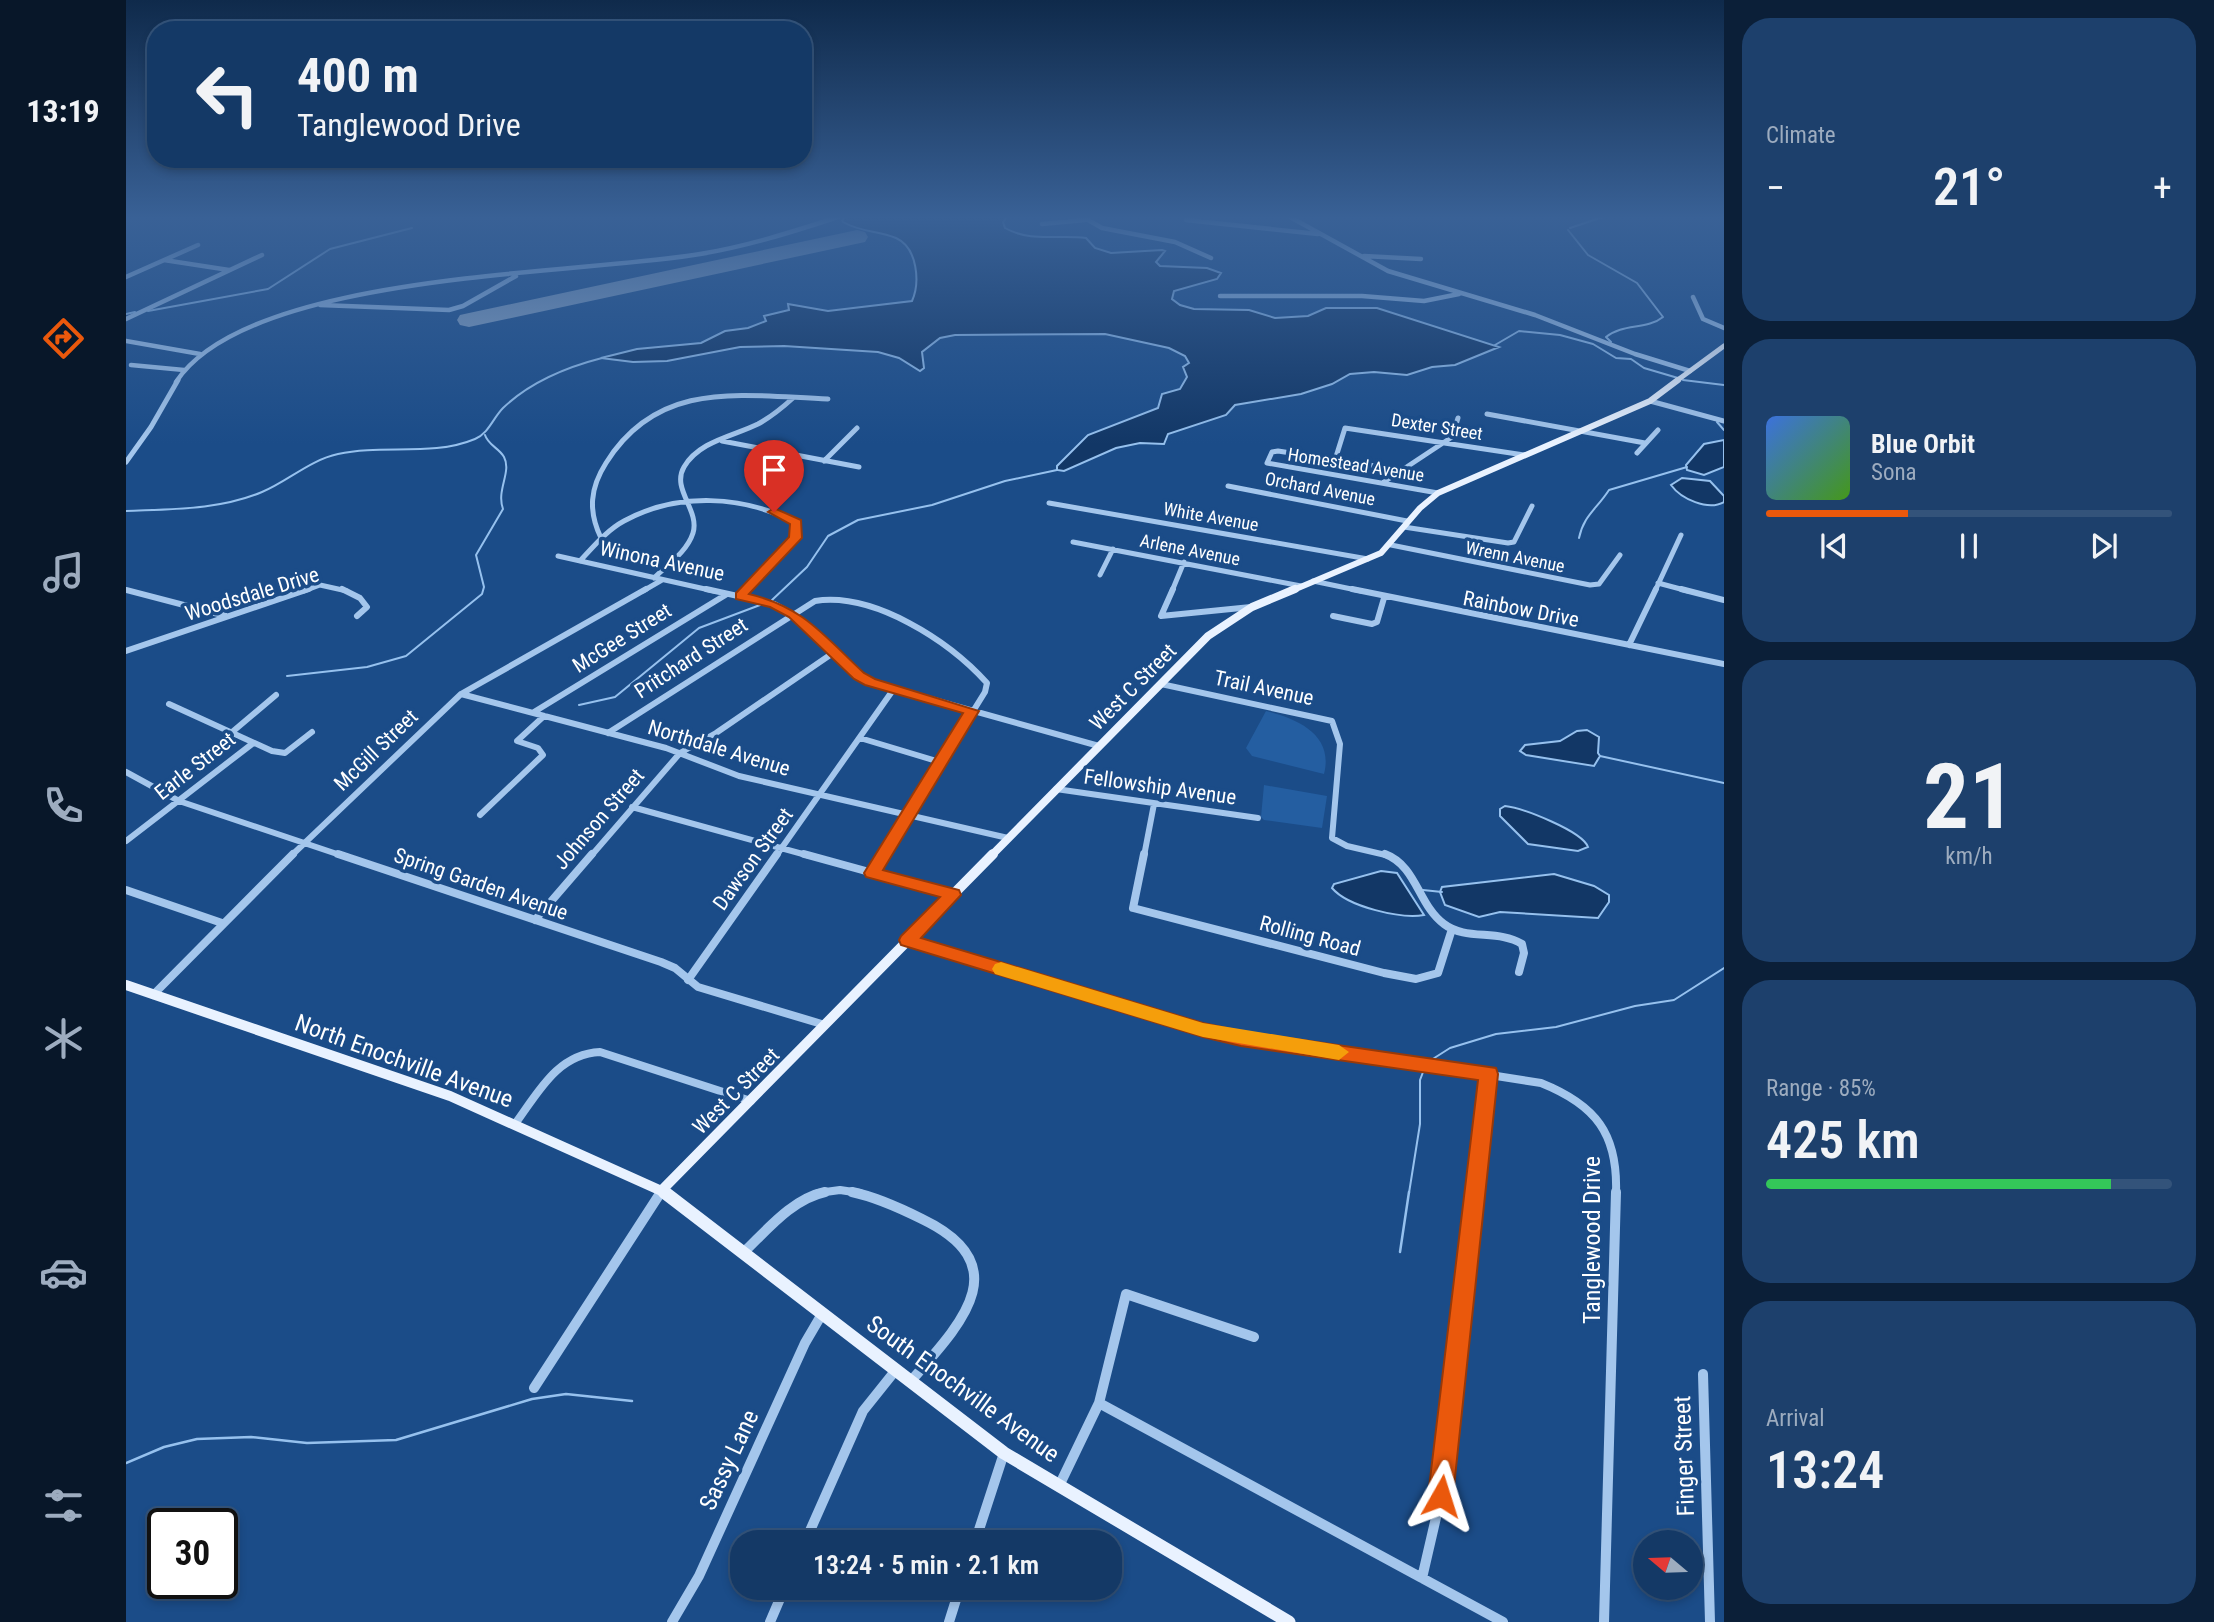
<!DOCTYPE html>
<html lang="en">
<head>
<meta charset="utf-8">
<style>
	body { margin:0; font-family:"Roboto Condensed",sans-serif; background:#1d406c; color:#f1f3f6; height:100vh; display:flex; flex-direction:column; font-size:26px; white-space:nowrap }
	* { box-sizing:border-box; margin:0 }
	p { font-size:23px; color:#9dacbf }
	.icon { flex:none; width:38px; height:38px; fill:none; stroke:currentColor; stroke-width:2; stroke-linecap:round; stroke-linejoin:round }
	.map { position:relative; flex:1; overflow:hidden }
	.drawer { display:flex; flex-direction:column; gap:18px; padding:18px; background:#0b1f38; width:490px }
	.drawer>* { flex:none }
	.guide { position:absolute; left:21px; top:21px; width:665px; height:147px; border-radius:28px; box-shadow:0 4px 10px #0003,0 0 0 2px #33537a; background:#143966; color:#f1f3f6; overflow:hidden }
	.needle { width:46px; rotate:289deg }
	.fabs { position:absolute; left:1507px; top:1530px; display:grid; gap:14px }
	.fabs a { display:grid; place-items:center; width:70px; height:70px; border-radius:50%; background:#143966; box-shadow:0 4px 10px #0003,0 0 0 2px #33537a; font-size:35px }
	.speed { position:absolute; left:21px; top:1508px; display:flex; gap:14px; font-size:35px; font-weight:700; text-align:center }
	.speed>* { display:grid; place-content:center; width:91px; height:91px; border-radius:50%; background:#143966; box-shadow:0 4px 10px #0003,0 0 0 2px #33537a; line-height:1 }
	.speed .limit { border:4px solid #111; border-radius:10px; background:#fff; color:#111 }
	.pin { position:absolute; display:grid; place-items:center; width:60px; height:60px; color:#fff; margin:-72px -30px; border-radius:50% 50% 50% 0; rotate:-45deg; box-shadow:0 0 7px #0007 }
	.pin .icon { rotate:45deg }
	.me { position:absolute; width:77px; margin:-38px; rotate:6deg; stroke-linejoin:round; filter:drop-shadow(0 0 5px #0008) }
	.turn { display:flex; align-items:center; gap:24px; height:147px; padding:0 35px; font-size:32px }
	.turn .icon { width:91px; height:91px; stroke-width:2.5 }
	.turn b { display:block; font-size:49px; line-height:60px }
	.big { font-size:52px; font-weight:600; line-height:1.1 }
	.drawer .tile { flex:1; display:flex; flex-direction:column; justify-content:center; gap:10px; min-width:0; padding:0 24px; border-radius:28px; background:#1d406c }
	.drawer .dial { align-items:center; gap:0 }
	.dial b { font-size:91px; line-height:1 }
	.song { display:flex; align-items:center; gap:21px }
	.cover { width:84px; height:84px; border-radius:10px; background:linear-gradient(135deg,hsl(220 70% 55%),hsl(100 70% 35%)) }
	.played { height:7px; border-radius:4px; background:linear-gradient(90deg,#ea580c 35%,#33537a 35%) }
	.keys { display:flex; justify-content:space-around; direction:ltr }
	.heat { display:flex; justify-content:space-between; align-items:center; font-size:38px; direction:ltr }
	.charge { height:10px; border-radius:5px; background:linear-gradient(90deg,#34c759 85%,#33537a 0) }
	.trip { position:absolute; left:604px; top:1530px; width:392px; height:70px; border-radius:28px; background:#143966; box-shadow:0 4px 10px #0003,0 0 0 2px #33537a; font-weight:600; line-height:70px; text-align:center }
	main { display:flex; flex:1; min-height:0 }
	.tabs { display:flex; flex-direction:column; width:126px; justify-content:space-around; align-items:center; background:#081729; color:#9dacbf }
	.tabs .icon { width:49px; height:49px }
	.tabs .selected { color:#ea580c }
	.tabs b { font-size:32px; color:#f1f3f6 }
	.map>svg:first-child { display:block }
	.green { fill:#245ea1 }
	.water { fill:#123766; stroke:#96c1ee; stroke-width:2 }
	.lines { fill:none; stroke-linecap:round; stroke-linejoin:round }
	.stream-far1 { stroke:#96c1ee; stroke-width:2 }
	.stream { stroke:#96c1ee; stroke-width:2.5 }
	.runway { fill:#8da6c4; fill-rule:evenodd }
	.minor-far4 { stroke:#a4c6ec; stroke-width:4.5 }
	.minor-far3 { stroke:#a4c6ec; stroke-width:5 }
	.minor-far2 { stroke:#a4c6ec; stroke-width:6 }
	.minor-far1 { stroke:#a4c6ec; stroke-width:8 }
	.minor { stroke:#a4c6ec; stroke-width:10 }
	.major-far4 { stroke:#e9f2ff; stroke-width:5 }
	.major-far3 { stroke:#e9f2ff; stroke-width:6 }
	.major-far2 { stroke:#e9f2ff; stroke-width:8 }
	.major-far1 { stroke:#e9f2ff; stroke-width:10 }
	.major { stroke:#e9f2ff; stroke-width:13 }
	.route { fill:#ea580c; stroke:#983908; stroke-width:2 }
	.slow { fill:#f59e0b }
	.labels { text-anchor:middle; stroke-width:7; stroke-linejoin:round; paint-order:stroke }
	.far-street-label { font-size:18px; fill:#fff; stroke:#1b4c88 }
	.street-label { font-size:21px; fill:#fff; stroke:#1b4c88 }
	.near-street-label { font-size:24px; fill:#fff; stroke:#1b4c88 }
</style>
</head>
<body>
<main>
<nav class="tabs">
<b>13:19</b>
<svg class="icon selected" aria-label="directions" viewBox="0 0 24 24"><path d="M12 3l9 9-9 9-9-9zM9 14v-3h6M13 9l2 2-2 2"/></svg>
<svg class="icon" aria-label="music" viewBox="0 0 24 24"><path d="M9 18V5l10-2v13"/><circle cx="6" cy="18" r="3"/><circle cx="16" cy="16" r="3"/></svg>
<svg class="icon" aria-label="phone" viewBox="0 0 24 24"><path d="M5 4h4l2 5-3 2q2 4 5 5l2-3 5 2v4C11 20 4 13 5 4z"/></svg>
<svg class="icon" aria-label="climate" viewBox="0 0 24 24"><path d="M12 3v18M4 7l16 10M4 17L20 7"/></svg>
<svg class="icon" aria-label="car" viewBox="0 0 24 24"><path d="M5 17H2v-5l4-1 3-4h7l3 4 3 1v5h-3M9 17h6M6 11h13"/><circle cx="7" cy="17" r="2"/><circle cx="17" cy="17" r="2"/></svg>
<svg class="icon" aria-label="filters" viewBox="0 0 24 24"><path d="M4 7h16M4 17h16"/><circle cx="9" cy="7" r="2"/><circle cx="15" cy="17" r="2"/></svg>
</nav>
<div class="map">
<svg width="1598" height="1622" viewBox="0 0 1598 1622">
	<rect width="100%" height="100%" fill="#1b4c88"/>
	<path class="green" d="M 1140,711 C 1172,719 1208,735 1198,774 L 1126,756 L 1120,748 Z
		M 1138,785 L 1201,796 L 1196,828 L 1138,820 L 1135,817 Z"/>
	<path class="water" d="M 720,217 L 881,217 L 877,222 L 879,228 C 906,243 932,234 960,238 L 969,248 L 985,253 L 1036,250 L 1039,251 L 1030,262 L 1034,266 L 1081,268 L 1095,273 L 1091,279 L 1048,291 L 1046,299 L 1054,305 L 1068,309 L 1123,310 L 1149,318 L 1182,316 L 1200,308 L 1251,308 L 1373,347 L 1329,365 L 1306,367 L 1281,375 L 1248,372 L 1224,374 L 1206,384 L 1175,394 L 1109,405 L 1100,415 L 1042,434 L 1038,444 L 1014,443 L 990,448 L 938,471 L 931,470 L 931,466 L 962,435 L 1032,408 L 1036,394 L 1054,389 L 1061,377 L 1057,367 L 1063,363 L 1059,356 L 1043,348 L 979,334 L 829,335 L 814,338 L 796,352 L 798,368 L 794,371 L 773,358 L 752,352 L 658,346 L 614,347 L 541,361 L 507,362 L 475,358 L 511,349 L 575,343 L 599,331 L 622,328 L 640,321 L 638,316 L 663,310 L 662,304 L 702,311 L 786,301 C 794,283 792,248 770,238 C 752,230 736,233 717,222 L 716,220 Z
		M 1598,440 L 1598,467 L 1578,475 L 1561,470 L 1560,465 L 1578,444 Z
		M 1556,478 L 1584,481 L 1598,496 L 1598,502 C 1582,511 1555,499 1545,485 Z
		M 1461,730 L 1473,737 L 1472,753 L 1474,756 L 1468,766 L 1400,755 L 1394,751 L 1399,745 L 1434,741 L 1451,731 Z
		M 1379,806 C 1397,808 1456,831 1462,847 L 1452,851 L 1402,844 L 1374,816 L 1374,809 Z
		M 1255,871 L 1271,873 L 1298,915 C 1275,919 1222,907 1206,888 L 1208,884 Z
		M 1428,874 L 1468,886 L 1483,895 L 1483,902 L 1472,918 L 1374,912 L 1353,917 L 1319,905 L 1314,892 L 1316,887 Z"/>
	<g class="lines">
		<path class="stream-far1" d="M 1444,228 L 1477,217
			M 1442,230 L 1462,255 L 1511,283 L 1537,317 C 1521,330 1497,323 1480,337 L 1485,342
			M 22,311 L 142,289 L 204,249 L 286,228
			M 0,314 L 9,312
			M 1369,345 L 1393,331 L 1434,335 L 1467,344 L 1490,358 L 1505,359 L 1518,368 L 1552,378
			M 1557,380 L 1598,385
			M 1591,422 L 1598,430
			M 0,511 C 46,509 93,510 136,492 C 162,481 184,460 212,454 C 257,444 306,457 349,439 C 363,433 367,418 377,408 C 404,382 441,367 476,358
			M 1453,538 C 1458,515 1470,510 1483,490 L 1561,467
			M 646,600 L 681,567 L 702,536 L 732,520 L 806,505 L 879,481 L 931,470
			M 161,676 L 241,667 L 280,656 L 356,594 L 358,587 L 350,555 L 377,509 C 370,490 386,472 378,457 C 373,448 362,445 359,435
			M 453,705 L 489,697 L 573,628 L 634,605
			M 1474,756 L 1598,783
			M 1297,890 L 1316,892
			M 1302,1062 L 1324,1048 L 1370,1034 L 1430,1027 L 1509,1006 L 1548,1000 L 1598,968
			M 1283,1193 L 1294,1124 L 1294,1080 L 1299,1067"/>
		<path class="stream" d="M 1274,1252 L 1283,1192
			M 0,1463 L 38,1447 L 71,1439 L 125,1437 L 181,1443 L 270,1440 L 406,1399 L 440,1394 L 506,1401"/>
		<path class="runway" d="M 731,230 L 739,232 L 742,237 L 739,242 L 343,327 L 334,325 L 331,320 L 334,315 L 343,313 Z"/>
		<path class="minor-far4" d="M 957,217 L 976,228 L 1049,242 L 1085,258
			M 1164,217 L 1262,271 L 1409,315 L 1509,354 L 1564,371
			M 1060,220 L 1192,234
			M 916,224 L 959,220
			M 1238,256 L 1295,259
			M 38,260 L 103,270
			M 0,277 L 72,245
			M 1094,296 L 1236,296 L 1298,301 L 1333,294
			M 1567,297 L 1577,319 L 1598,328
			M 194,305 L 323,310 L 337,306 L 390,276
			M 0,319 L 136,255
			M 0,341 L 74,354
			M 5,365 L 58,370
			M 50,382 C 122,272 451,275 574,254 C 622,246 666,232 712,217"/>
		<path class="minor-far3" d="M 1524,401 L 1598,421
			M 1361,414 L 1519,443
			M 596,441 L 733,467
			M 1511,453 L 1532,430
			M 1209,460 L 1219,428 L 1398,455
			M 698,461 L 731,428
			M 0,462 L 25,427 L 52,380
			M 1275,470 L 1152,451 L 1146,452 L 1141,463 L 1312,493
			M 1258,482 L 1326,437 L 1332,418
			M 1102,486 L 1281,521
			M 923,503 L 1242,559
			M 1278,527 L 1382,543 L 1388,542 L 1406,506
			M 475,538 C 462,511 464,488 480,463 C 533,378 618,396 702,399
			M 947,542 L 1175,586
			M 1265,545 L 1464,585 L 1473,584 L 1494,555
			M 432,556 L 588,591
			M 454,561 C 467,547 481,530 498,521 C 551,492 618,495 670,523 L 669,538 L 620,591
			M 974,575 L 987,549
			M 528,578 C 541,565 561,552 567,533 C 574,510 545,489 558,467 C 573,441 608,436 632,424 C 645,417 656,408 667,398
			M 1187,581 L 1235,591
			M 1532,583 L 1562,591
			M 178,591 L 194,585 L 221,591
			M 517,591 L 536,580
			M 1046,591 L 1058,562
			M 1529,591 L 1555,535"/>
		<path class="minor-far2" d="M 216,589 L 234,598 L 241,607 L 231,616
			M 580,589 L 648,604 L 668,615 L 733,676 L 744,682 L 973,746
			M 1047,589 L 1035,616 L 1125,607
			M 1226,589 L 1598,664
			M 1555,589 L 1598,600
			M 0,590 L 100,616
			M 615,596 L 622,589
			M 1207,616 L 1246,624 L 1251,622 L 1258,598
			M 1503,645 L 1530,589
			M 0,651 L 183,589
			M 1035,684 L 1206,721 L 1214,744 L 1206,838 L 1221,846 L 1264,856
			M 335,694 L 540,748 L 613,776 L 882,838
			M 43,704 L 146,751 L 159,753 L 186,732
			M 408,712 L 601,594
			M 105,733 L 150,695
			M 482,733 L 689,601 C 748,592 823,641 861,683 L 859,692 L 757,856
			M 734,738 L 814,762
			M 0,772 L 53,801 L 217,856
			M 930,789 L 1132,818
			M 506,807 L 684,856
			M 354,815 L 417,755 L 412,748 L 391,741 L 418,716
			M 0,841 L 126,744
			M 165,856 L 335,694 L 520,589
			M 465,856 L 554,753 L 590,733 L 707,653
			M 650,856 L 767,690
			M 1018,856 L 1028,804"/>
		<path class="minor-far1" d="M 212,854 L 535,962 L 549,968 L 572,987 L 699,1025
			M 678,854 L 827,895
			M 1018,854 L 1007,908 L 1258,973 L 1290,979 L 1312,973 L 1326,929
			M 1259,854 C 1291,866 1292,905 1318,924 C 1340,941 1372,929 1396,944 L 1398,953 L 1393,972
			M 746,873 L 758,854
			M 0,890 L 96,923
			M 409,920 L 466,854
			M 782,940 L 1077,1030 L 1415,1083 C 1470,1105 1492,1134 1490,1193
			M 562,980 L 651,854
			M 27,995 L 167,854
			M 389,1124 C 412,1093 431,1054 474,1052 L 625,1101
			M 534,1193 L 536,1190
			M 692,1193 L 714,1190 L 734,1193
			M 1349,1193 L 1363,1074"/>
		<path class="minor" d="M 726,1192 C 750,1197 774,1208 796,1219 C 894,1266 833,1326 784,1382
			M 618,1252 C 641,1230 666,1199 699,1192
			M 1577,1374 L 1584,1622
			M 408,1388 L 535,1192
			M 973,1403 L 1377,1622
			M 933,1486 L 973,1403 L 1000,1294 L 1128,1337
			M 679,1542 L 737,1411 L 769,1371
			M 849,1542 L 878,1453
			M 1296,1578 L 1315,1496 L 1350,1192
			M 546,1622 L 573,1576 L 679,1343 L 696,1314
			M 644,1622 L 659,1587
			M 823,1622 L 834,1587
			M 1478,1622 L 1490,1192"/>
		<path class="major-far4" d="M 1549,382 L 1598,346"/>
		<path class="major-far3" d="M 1165,591 L 1255,553 L 1294,508 L 1312,493 L 1524,401 L 1552,380"/>
		<path class="major-far2" d="M 865,856 L 1082,636 L 1126,607 L 1169,589"/>
		<path class="major-far1" d="M 0,985 L 324,1096 L 540,1193
			M 536,1190 L 867,854"/>
		<path class="major" d="M 538,1192 L 878,1453 L 1163,1622"/>
	</g>
	<linearGradient id="sky" x2="0" y2="1"><stop stop-color="#0f2a4b"/><stop offset="0.49" stop-color="#396196"/><stop offset="1" stop-color="#396196" stop-opacity="0"/></linearGradient>
	<rect width="1598" height="444" fill="url(#sky)"/>
	<path class="route" d="M 648,508 L 675,520 L 676,538 L 623,594 C 678,607 698,636 738,673 L 749,679 L 853,711 L 757,870 L 833,890 L 835,895 L 795,938 L 1077,1023 L 1115,1031 L 1370,1068 L 1372,1074 L 1327,1496 L 1323,1504 L 1315,1508 L 1306,1504 L 1302,1496 L 1352,1080 L 1115,1046 L 1077,1037 L 775,945 L 773,940 L 775,936 L 814,897 L 740,877 L 738,873 L 837,713 L 739,685 L 728,679 L 663,617 L 644,607 L 610,599 L 610,593 L 663,537 L 664,524 L 642,512 Z"/>
	<path class="slow" d="M 875,962 L 1077,1023 L 1213,1045 L 1223,1052 L 1213,1060 L 1077,1037 L 869,974 L 866,969 L 869,964 Z"/>
	<g class="labels">
		<g class="far-street-label">
			<text transform="translate(1311 427) rotate(9)" y="6">Dexter Street</text>
			<text transform="translate(1230 465) rotate(9)" y="6">Homestead Avenue</text>
			<text transform="translate(1194 489) rotate(11)" y="6">Orchard Avenue</text>
			<text transform="translate(1085 517) rotate(10)" y="6">White Avenue</text>
			<text transform="translate(1064 550) rotate(11)" y="6">Arlene Avenue</text>
			<text transform="translate(1389 557) rotate(11)" y="6">Wrenn Avenue</text>
		</g>
		<g class="street-label">
			<text transform="translate(536 561) rotate(12)" y="7">Winona Avenue</text>
			<text transform="translate(126 594) rotate(-17)" y="7">Woodsdale Drive</text>
			<text transform="translate(1395 609) rotate(11)" y="7">Rainbow Drive</text>
			<text transform="translate(496 638) rotate(-32)" y="7">McGee Street</text>
			<text transform="translate(565 658) rotate(-33)" y="7">Pritchard Street</text>
			<text transform="translate(1007 687) rotate(-45)" y="7">West C Street</text>
			<text transform="translate(1138 688) rotate(12)" y="7">Trail Avenue</text>
			<text transform="translate(593 748) rotate(17)" y="7">Northdale Avenue</text>
			<text transform="translate(250 750) rotate(-44)" y="7">McGill Street</text>
			<text transform="translate(69 766) rotate(-38)" y="7">Earle Street</text>
			<text transform="translate(1034 787) rotate(8)" y="7">Fellowship Avenue</text>
			<text transform="translate(473 819) rotate(-49)" y="7">Johnson Street</text>
			<text transform="translate(627 859) rotate(-54)" y="7">Dawson Street</text>
			<text transform="translate(355 884) rotate(19)" y="7">Spring Garden Avenue</text>
			<text transform="translate(1184 936) rotate(15)" y="7">Rolling Road</text>
			<text transform="translate(610 1091) rotate(-45)" y="7">West C Street</text>
		</g>
		<g class="near-street-label">
			<text transform="translate(278 1061) rotate(20)" y="8">North Enochville Avenue</text>
			<text transform="translate(1466 1240) rotate(-90)" y="8">Tanglewood Drive</text>
			<text transform="translate(837 1389) rotate(36)" y="8">South Enochville Avenue</text>
			<text transform="translate(1558 1456) rotate(-92)" y="8">Finger Street</text>
			<text transform="translate(603 1460) rotate(-65)" y="8">Sassy Lane</text>
		</g>
	</g>
</svg>
<div class="fabs">
<a><svg class="needle" viewBox="-14 -14 28 28"><path d="M0-13l5 13h-10z" fill="#e53935"/><path d="M0 13l5-13h-10z" fill="#9dacbf"/></svg></a>
</div>
<div class="speed"><div class="limit">30</div></div>
<div class="pin" style="left:648px;top:512px;background:#d93025"><svg class="icon" aria-label="arrive" viewBox="0 0 24 24"><path d="M6 21V4h12l-3 4 3 4H6"/></svg></div>
<svg class="me" style="left:1315px;top:1496px" viewBox="-20 -20 40 40"><path d="M0-17L14 15 0 8-14 15z" fill="#ea580c" stroke="#fff" stroke-width="4"/></svg>
<div class="trip">13:24 · 5 min · 2.1 km</div>
<div class="guide">
<div class="turn"><svg class="icon" aria-label="left" viewBox="0 0 24 24"><path d="M17 20v-9H6M10 6l-5 5 5 5"/></svg><div><b>400 m</b>Tanglewood Drive</div></div>
</div>
</div>
<section class="drawer">
<div class="tile"><p>Climate</p>
<div class="heat"><a>−</a><b class="big">21°</b><a>+</a></div>
</div>
<div class="tile">
<div class="song"><i class="cover"></i><div><b>Blue Orbit</b><p>Sona</p></div></div>
<div class="played"></div>
<div class="keys"><svg class="icon" aria-label="previous" viewBox="0 0 24 24"><path d="M18 5L8 12l10 7zM5 5v14"/></svg><svg class="icon" aria-label="pause" viewBox="0 0 24 24"><path d="M8 5v14M16 5v14"/></svg><svg class="icon" aria-label="next" viewBox="0 0 24 24"><path d="M6 5l10 7-10 7zM19 5v14"/></svg></div>
</div>
<div class="tile dial"><b>21</b><p>km/h</p></div>
<div class="tile"><p>Range · 85%</p><b class="big">425 km</b><div class="charge"></div></div>
<div class="tile"><p>Arrival</p><b class="big">13:24</b></div>
</section>
</main>
</body>
</html>
